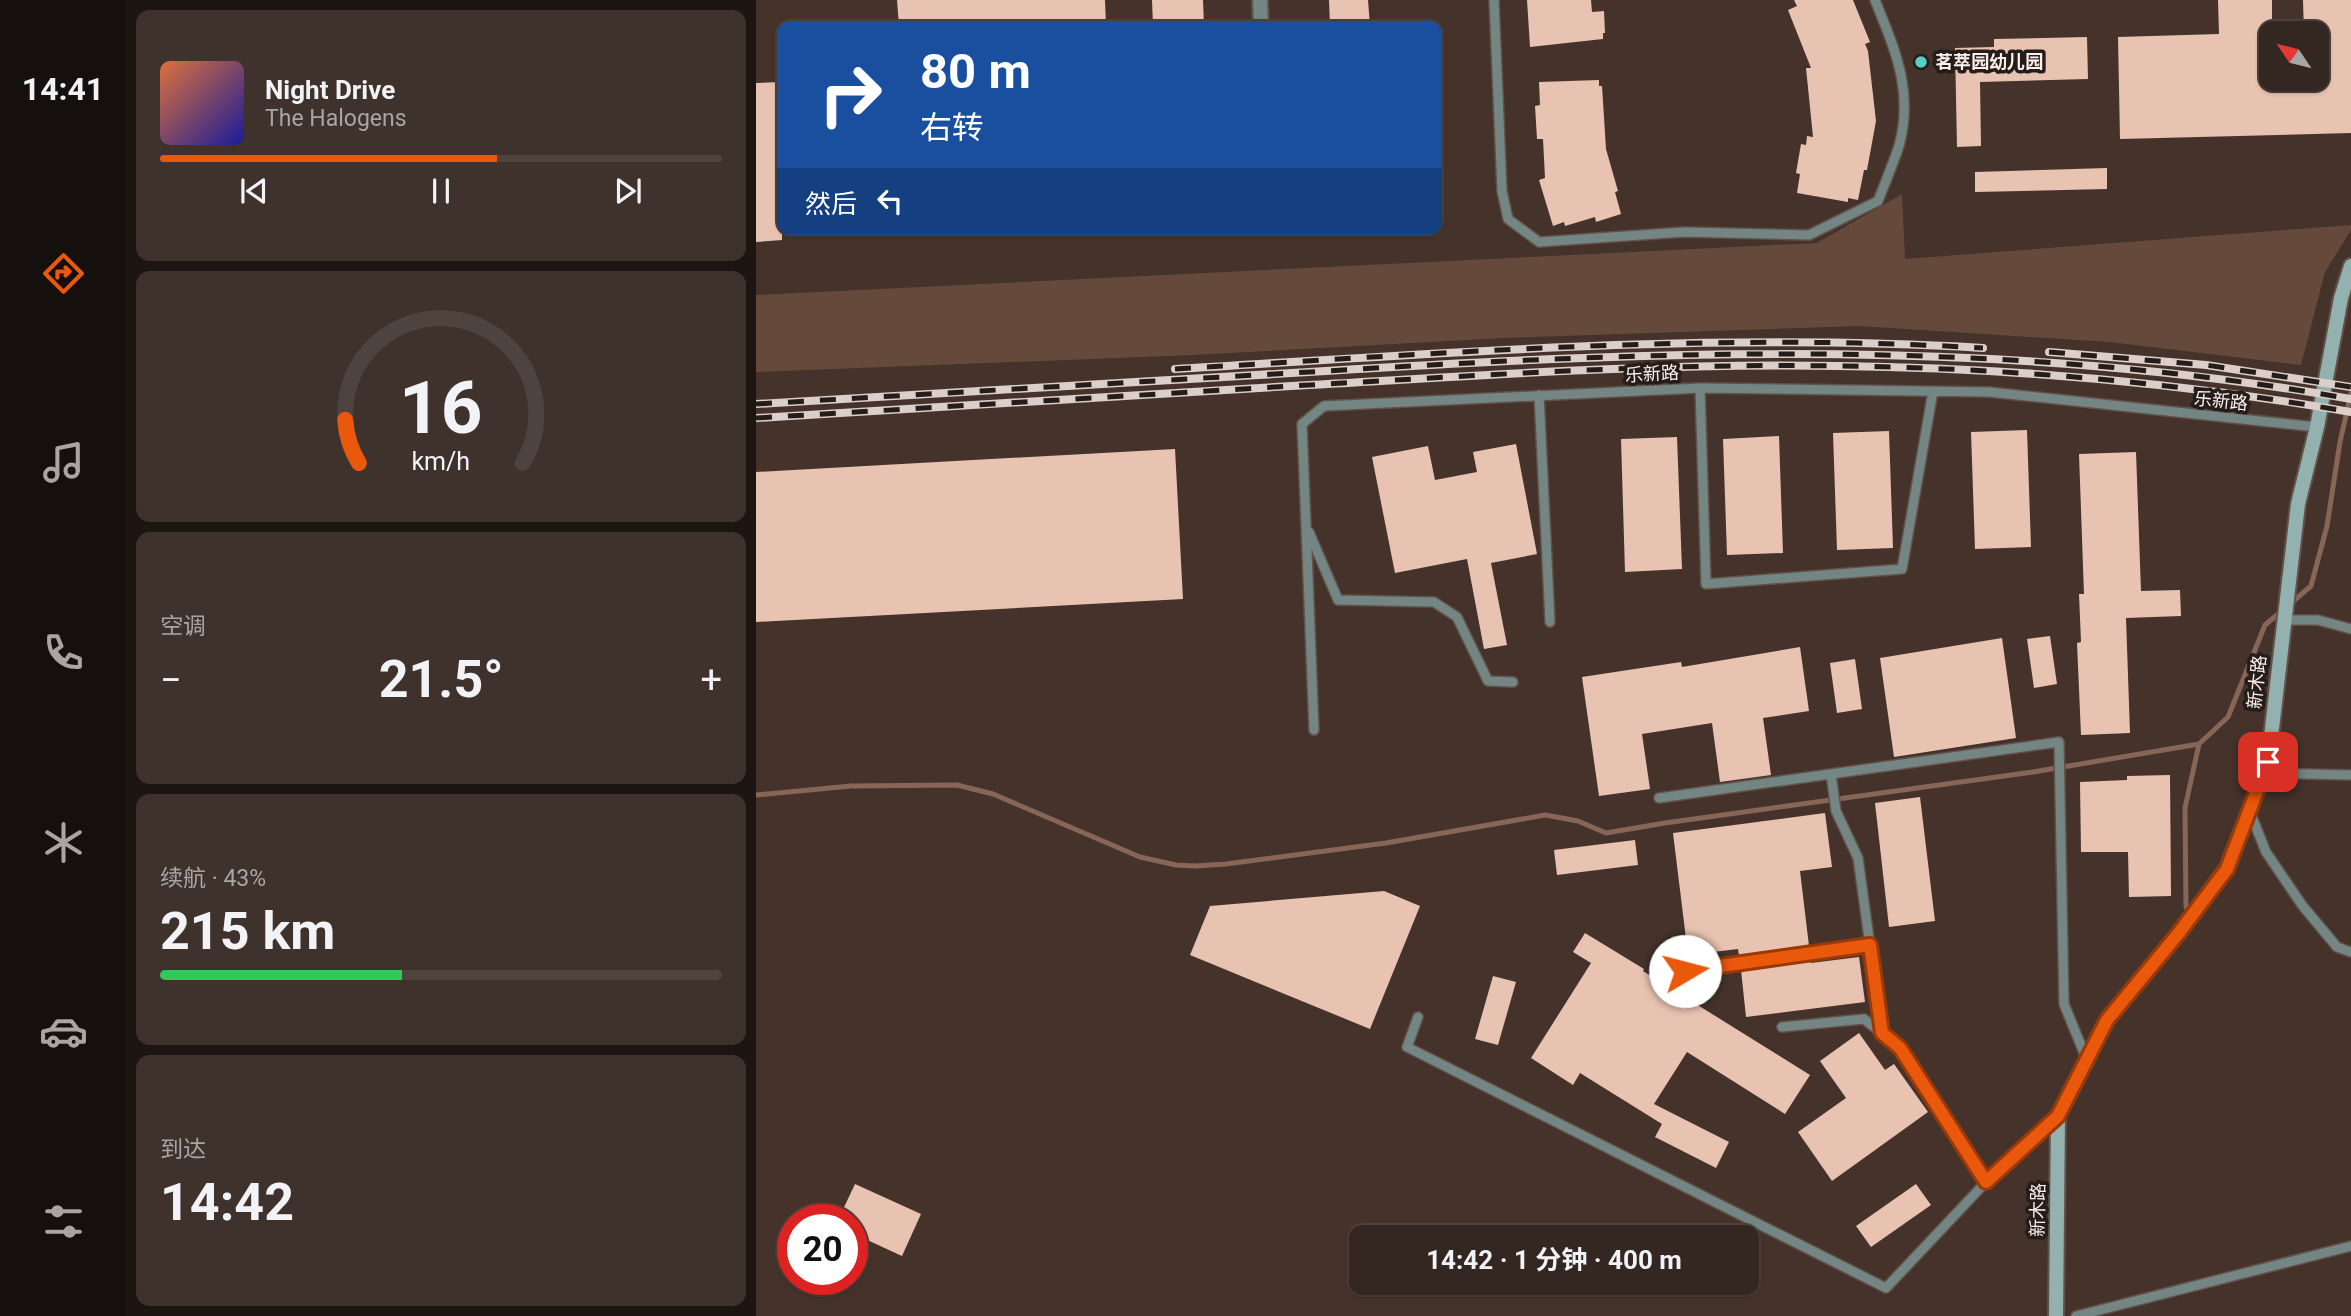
<!DOCTYPE html>
<html lang="zh">
<head>
<meta charset="utf-8">
<style>
	body { margin:0; font-family:Roboto,"Noto Sans SC",sans-serif; background:#3f322d; color:#f1f3f6; height:100vh; display:flex; flex-direction:column; font-size:26px; white-space:nowrap }
	* { box-sizing:border-box; margin:0 }
	p { font-size:23px; color:#a9a5a5 }
	.icon { flex:none; width:38px; height:38px; fill:none; stroke:currentColor; stroke-width:2; stroke-linecap:round; stroke-linejoin:round }
	.map { position:relative; flex:1; overflow:hidden }
	.details { display:flex; flex-direction:column; gap:10px; padding:10px; background:#1d1512; width:630px }
	.details>* { flex:none }
	.top-card { position:absolute; left:21px; top:21px; width:665px; height:214px; border-radius:14px; box-shadow:0 2px 5px #0004,0 0 0 2px #4e433e; background:#1a4fa0; color:#fff; overflow:hidden }
	.needle { width:46px; rotate:305deg }
	.controls { position:absolute; left:1503px; top:21px; display:grid; gap:14px }
	.controls a { display:grid; place-items:center; width:70px; height:70px; border-radius:14px; background:#342620; box-shadow:0 2px 5px #0004,0 0 0 2px #4e433e; font-size:35px }
	.speed { position:absolute; left:21px; top:1204px; display:flex; gap:14px; font-size:35px; font-weight:700; text-align:center }
	.speed>* { display:grid; place-content:center; width:91px; height:91px; border-radius:50%; background:#342620; box-shadow:0 2px 5px #0004,0 0 0 2px #4e433e; line-height:1 }
	.speed .limit { border:10px solid #d22; background:#fff; color:#111 }
	.pin { position:absolute; display:grid; place-items:center; width:60px; height:60px; color:#fff; margin:-30px; border-radius:14px; box-shadow:0 4px 10px #0006 }
	.me { position:absolute; width:77px; margin:-38px; rotate:82deg; stroke-linejoin:round; filter:drop-shadow(0 0 5px #0008) }
	.turn { display:flex; align-items:center; gap:24px; height:147px; padding:0 28px; font-size:32px }
	.turn .icon { width:91px; height:91px; stroke-width:2.5 }
	.turn b { display:block; font-size:49px; line-height:60px }
	.then { display:flex; align-items:center; height:66px; padding:0 28px; background:#0003; gap:14px; font-size:26px }
	.big { font-size:52px; font-weight:700; line-height:1.1 }
	.details .widget { flex:1; display:flex; flex-direction:column; justify-content:center; gap:10px; min-width:0; padding:0 24px; border-radius:14px; background:#3f322d }
	.details .dial { align-items:center; gap:0 }
	.dial svg { height:182px; overflow:visible; fill:none; stroke:#4e433e; stroke-width:7; stroke-linecap:round; text-anchor:middle }
	.dial text { fill:#f1f3f6; stroke:none }
	.song { display:flex; align-items:center; gap:21px }
	.cover { width:84px; height:84px; border-radius:10px; background:linear-gradient(135deg,hsl(20 70% 55%),hsl(240 70% 35%)) }
	.played { height:7px; border-radius:4px; background:linear-gradient(90deg,#ea580c 60%,#4e433e 60%) }
	.keys { display:flex; justify-content:space-around; direction:ltr }
	.heat { display:flex; justify-content:space-between; align-items:center; font-size:38px; direction:ltr }
	.charge { height:10px; border-radius:5px; background:linear-gradient(90deg,#34c759 43%,#4e433e 0) }
	.trip { position:absolute; left:593px; top:1225px; width:410px; height:70px; border-radius:14px; background:#342620; box-shadow:0 2px 5px #0004,0 0 0 2px #4e433e; font-weight:700; line-height:70px; text-align:center }
	main { display:flex; flex:1; min-height:0 }
	.tabs { display:flex; flex-direction:column; width:126px; justify-content:space-around; align-items:center; background:#150f0d; color:#a9a5a5 }
	.tabs .icon { width:49px; height:49px }
	.tabs .active { color:#ea580c }
	.tabs b { font-size:32px; color:#f1f3f6 }
	.map>svg:first-child { display:block }
	.green { fill:#65493b }
	.lines { fill:none; stroke-linecap:round; stroke-linejoin:round }
	.stream { stroke:#886657; stroke-width:5 }
	.building { fill:#e9c3b2 }
	.lane-casing { stroke:#62514a; stroke-width:12 }
	.street-casing { stroke:#62514a; stroke-width:18 }
	.secondary-casing { stroke:#62514a; stroke-width:18 }
	.lane { stroke:#738683; stroke-width:9 }
	.street { stroke:#738683; stroke-width:14 }
	.secondary { stroke:#93b1ae; stroke-width:14 }
	.rail-casing { stroke:#dccec9; stroke-width:8 }
	.rail { stroke:#251d19; stroke-width:5; stroke-dasharray:16; stroke-linecap:butt }
	.route-casing { stroke:#983908; stroke-width:18 }
	.route { stroke:#ea580c; stroke-width:12 }
	.poi-dot { fill:#56cec4; stroke:#251d19; stroke-width:2.5 }
	.labels { text-anchor:middle; stroke-width:7; stroke-linejoin:round; paint-order:stroke }
	.poi-label { font-size:18px; font-weight:bold; fill:#fdf0eb; stroke:#251d19; text-anchor:start }
	.street-label { font-size:18px; fill:#fdf0eb; stroke:#251d19 }
</style>
</head>
<body>
<main>
<nav class="tabs">
<b>14:41</b>
<svg class="icon active" aria-label="directions" viewBox="0 0 24 24"><path d="M12 3l9 9-9 9-9-9zM9 14v-3h6M13 9l2 2-2 2"/></svg>
<svg class="icon" aria-label="music" viewBox="0 0 24 24"><path d="M9 18V5l10-2v13"/><circle cx="6" cy="18" r="3"/><circle cx="16" cy="16" r="3"/></svg>
<svg class="icon" aria-label="phone" viewBox="0 0 24 24"><path d="M5 4h4l2 5-3 2q2 4 5 5l2-3 5 2v4C11 20 4 13 5 4z"/></svg>
<svg class="icon" aria-label="climate" viewBox="0 0 24 24"><path d="M12 3v18M4 7l16 10M4 17L20 7"/></svg>
<svg class="icon" aria-label="car" viewBox="0 0 24 24"><path d="M5 17H2v-5l4-1 3-4h7l3 4 3 1v5h-3M9 17h6M6 11h13"/><circle cx="7" cy="17" r="2"/><circle cx="17" cy="17" r="2"/></svg>
<svg class="icon" aria-label="filters" viewBox="0 0 24 24"><path d="M4 7h16M4 17h16"/><circle cx="9" cy="7" r="2"/><circle cx="15" cy="17" r="2"/></svg>
</nav>
<section class="details">
<div class="widget">
<div class="song"><i class="cover"></i><div><b>Night Drive</b><p>The Halogens</p></div></div>
<div class="played"></div>
<div class="keys"><svg class="icon" aria-label="previous" viewBox="0 0 24 24"><path d="M18 5L8 12l10 7zM5 5v14"/></svg><svg class="icon" aria-label="pause" viewBox="0 0 24 24"><path d="M8 5v14M16 5v14"/></svg><svg class="icon" aria-label="next" viewBox="0 0 24 24"><path d="M6 5l10 7-10 7zM19 5v14"/></svg></div>
</div>
<div class="widget dial"><svg viewBox="0 0 100 80">
<path d="M14 69A42 42 0 1 1 86 69"/>
<path d="M14 69A42 42 0 0 1 8 50" stroke="#ea580c"/>
<text x="50" y="56" font-size="32" font-weight="700">16</text>
<text x="50" y="72" font-size="11">km/h</text>
</svg></div>
<div class="widget"><p>空调</p>
<div class="heat"><a>−</a><b class="big">21.5°</b><a>+</a></div>
</div>
<div class="widget"><p>续航 · 43%</p><b class="big">215 km</b><div class="charge"></div></div>
<div class="widget"><p>到达</p><b class="big">14:42</b></div>
</section>
<div class="map">
<svg width="1595" height="1316" viewBox="0 0 1595 1316">
	<rect width="100%" height="100%" fill="#45332b"/>
	<path class="green" d="M 1146,194 L 1149,259 L 1595,225 L 1595,230 L 1569,272 L 1545,365 L 1354,342 L 1103,326 L 748,338 L 437,355 L 0,372 L 0,295 L 1061,243 Z"/>
	<g class="lines">
		<path class="stream" d="M 1535,603 L 1555,586 L 1571,526 L 1584,442 L 1595,393
			M 0,795 L 95,786 L 201,785 L 237,794 L 384,857 L 420,865 L 439,866 L 470,864 L 630,843 L 789,815 L 822,821 L 850,833 L 909,823 L 1277,772 L 1443,744 L 1472,717 L 1509,625 L 1527,610
			M 1430,907 L 1429,808 L 1443,744"/>
	</g>
	<path class="building" d="M 141,0 L 349,0 L 350,26 L 143,26 Z
		M 396,0 L 447,0 L 448,26 L 397,26 Z
		M 573,0 L 612,0 L 614,26 L 574,26 Z
		M 771,0 L 835,0 L 836,12 L 848,11 L 849,33 L 847,33 L 847,39 L 774,47 Z
		M 1038,0 L 1097,0 L 1114,42 L 1109,44 L 1112,51 L 1120,121 L 1111,170 L 1108,170 L 1102,200 L 1092,198 L 1092,202 L 1041,193 L 1044,174 L 1040,173 L 1045,144 L 1050,145 L 1051,136 L 1057,137 L 1050,68 L 1055,68 L 1032,10 L 1041,6 Z
		M 1462,0 L 1516,0 L 1516,79 L 1561,79 L 1561,33 L 1548,33 L 1547,0 L 1595,0 L 1595,133 L 1364,139 L 1362,37 L 1463,34 Z
		M 1331,37 L 1332,79 L 1224,82 L 1225,146 L 1201,147 L 1199,48 L 1238,47 L 1238,39 Z
		M 843,80 L 843,86 L 846,86 L 850,149 L 862,191 L 859,192 L 865,214 L 840,222 L 839,217 L 809,226 L 808,222 L 797,226 L 783,180 L 789,178 L 787,139 L 781,139 L 779,106 L 784,105 L 783,82 Z
		M 26,82 L 26,240 L 0,242 L 0,83 Z
		M 1351,168 L 1351,189 L 1219,192 L 1219,172 Z
		M 1271,430 L 1275,547 L 1219,549 L 1215,432 Z
		M 1133,431 L 1137,548 L 1081,550 L 1077,433 Z
		M 1023,436 L 1027,553 L 971,555 L 967,439 Z
		M 921,437 L 926,569 L 869,572 L 865,439 Z
		M 760,444 L 781,554 L 735,563 L 751,645 L 728,649 L 711,559 L 639,573 L 616,457 L 672,446 L 679,480 L 721,472 L 717,452 Z
		M 419,449 L 427,599 L 0,622 L 0,472 Z
		M 1380,452 L 1385,591 L 1424,590 L 1425,616 L 1370,618 L 1374,733 L 1325,735 L 1321,643 L 1325,642 L 1323,594 L 1328,594 L 1323,454 Z
		M 1294,636 L 1301,684 L 1278,688 L 1271,639 Z
		M 1246,638 L 1260,738 L 1138,757 L 1124,658 Z
		M 1044,647 L 1053,711 L 1007,718 L 1015,775 L 964,782 L 956,723 L 886,734 L 894,789 L 843,796 L 826,677 L 925,662 L 926,667 Z
		M 1099,659 L 1106,709 L 1081,713 L 1074,663 Z
		M 1414,775 L 1415,896 L 1373,897 L 1372,852 L 1325,852 L 1324,782 L 1371,780 L 1371,776 Z
		M 1164,797 L 1179,921 L 1133,927 L 1119,803 Z
		M 1069,813 L 1076,867 L 1044,871 L 1053,946 L 983,956 L 982,949 L 932,955 L 917,833 Z
		M 879,840 L 882,865 L 801,875 L 798,850 Z
		M 628,891 L 664,906 L 614,1029 L 434,955 L 454,906 Z
		M 829,933 L 888,969 L 887,971 L 1054,1075 L 1029,1114 L 931,1052 L 898,1104 L 973,1142 L 960,1168 L 899,1137 L 906,1124 L 824,1073 L 817,1085 L 775,1058 L 835,963 L 817,952 Z
		M 1103,957 L 1109,1002 L 990,1017 L 985,970 L 1055,960 L 1055,963 Z
		M 737,976 L 760,982 L 742,1045 L 719,1039 Z
		M 1103,1033 L 1129,1070 L 1138,1064 L 1172,1112 L 1076,1181 L 1042,1132 L 1090,1098 L 1064,1061 Z
		M 99,1184 L 165,1214 L 146,1256 L 96,1233 L 96,1220 L 82,1220 Z
		M 1160,1184 L 1175,1205 L 1115,1247 L 1100,1226 Z"/>
	<g class="lines">
		<defs>
			<path id="lane" d="M 738,0 L 746,191 L 752,219 L 783,242 L 928,232 L 1053,235 L 1122,201 C 1129,183 1137,164 1143,146 C 1158,91 1139,50 1119,0
				M 944,388 L 950,584 L 1146,569 L 1177,391
				M 783,395 L 794,622
				M 553,532 L 582,600 L 678,602 L 701,617 L 732,681 L 757,682
				M 1527,620 L 1562,620 L 1595,629
				M 558,730 L 546,424 L 568,406 L 944,388 L 1233,392 L 1561,427
				M 1507,773 L 1595,775
				M 1075,774 L 1080,811 L 1102,858 L 1126,1033
				M 903,798 L 1303,742 L 1308,1004 L 1331,1060
				M 1494,812 L 1510,852 L 1546,905 L 1581,947 L 1595,952
				M 929,971 L 1114,945
				M 662,1017 L 651,1047 L 1130,1288 L 1230,1182 L 1302,1116
				M 1026,1027 L 1108,1019 L 1144,1048 L 1230,1182
				M 1320,1316 L 1595,1246"/>
			<path id="street" d="M 504,0 L 505,26"/>
			<path id="secondary" d="M 1300,1316 L 1302,1116 L 1351,1020 L 1422,934 L 1471,868 L 1512,763 L 1542,504 L 1561,427 L 1585,298 L 1595,266"/>
		</defs>
		<use href="#lane" class="lane-casing"/>
		<use href="#street" class="street-casing"/>
		<use href="#secondary" class="secondary-casing"/>
		<use href="#lane" class="lane"/>
		<use href="#street" class="street"/>
		<use href="#secondary" class="secondary"/>
		<defs>
			<path id="rail" d="M 1293,352 L 1450,365 L 1595,387
				M 419,369 C 688,353 958,332 1227,348
				M 0,404 C 190,393 380,382 570,371 C 914,350 1253,338 1595,399
				M 0,418 C 184,407 369,396 553,385 C 730,375 907,363 1083,366 C 1254,368 1427,383 1595,412"/>
		</defs>
		<use href="#rail" class="rail-casing"/>
		<use href="#rail" class="rail"/>
	</g>
	<g class="lines">
		<defs>
			<path id="route" d="M 929,971 L 1114,945 L 1126,1033 L 1144,1048 L 1230,1182 L 1302,1116 L 1351,1020 L 1422,934 L 1471,869 L 1512,762"/>
		</defs>
		<use href="#route" class="route-casing"/>
		<use href="#route" class="route"/>
	</g>
	<circle class="poi-dot" cx="1165" cy="62" r="7"/>
	<g class="labels">
		<g class="poi-label">
			<text x="1179" y="68">茗萃园幼儿园</text>
		</g>
		<g class="street-label">
			<text transform="translate(896 374) rotate(-3)" y="6">乐新路</text>
			<text transform="translate(1465 401) rotate(6)" y="6">乐新路</text>
			<text transform="translate(1501 682) rotate(-84)" y="6">新木路</text>
			<text transform="translate(1282 1210) rotate(-89)" y="6">新木路</text>
		</g>
	</g>
</svg>
<div class="controls">
<a><svg class="needle" viewBox="-14 -14 28 28"><path d="M0-13l5 13h-10z" fill="#e53935"/><path d="M0 13l5-13h-10z" fill="#a9a5a5"/></svg></a>
</div>
<div class="speed"><div class="limit">20</div></div>
<div class="pin" style="left:1512px;top:762px;background:#d93025"><svg class="icon" aria-label="arrive" viewBox="0 0 24 24"><path d="M6 21V4h12l-3 4 3 4H6"/></svg></div>
<svg class="me" style="left:929px;top:971px" viewBox="-20 -20 40 40"><circle r="19" fill="#fff"/><path d="M0-13L10 11 0 6-10 11z" fill="#ea580c"/></svg>
<div class="trip">14:42 · 1 分钟 · 400 m</div>
<div class="top-card">
<div class="turn"><svg class="icon" aria-label="right" viewBox="0 0 24 24"><path d="M7 20v-9h11M14 6l5 5-5 5"/></svg><div><b>80 m</b>右转</div></div>
<div class="then">然后<svg class="icon" aria-label="left" viewBox="0 0 24 24"><path d="M17 20v-9H6M10 6l-5 5 5 5"/></svg></div>
</div>
</div>
</main>
</body>
</html>
